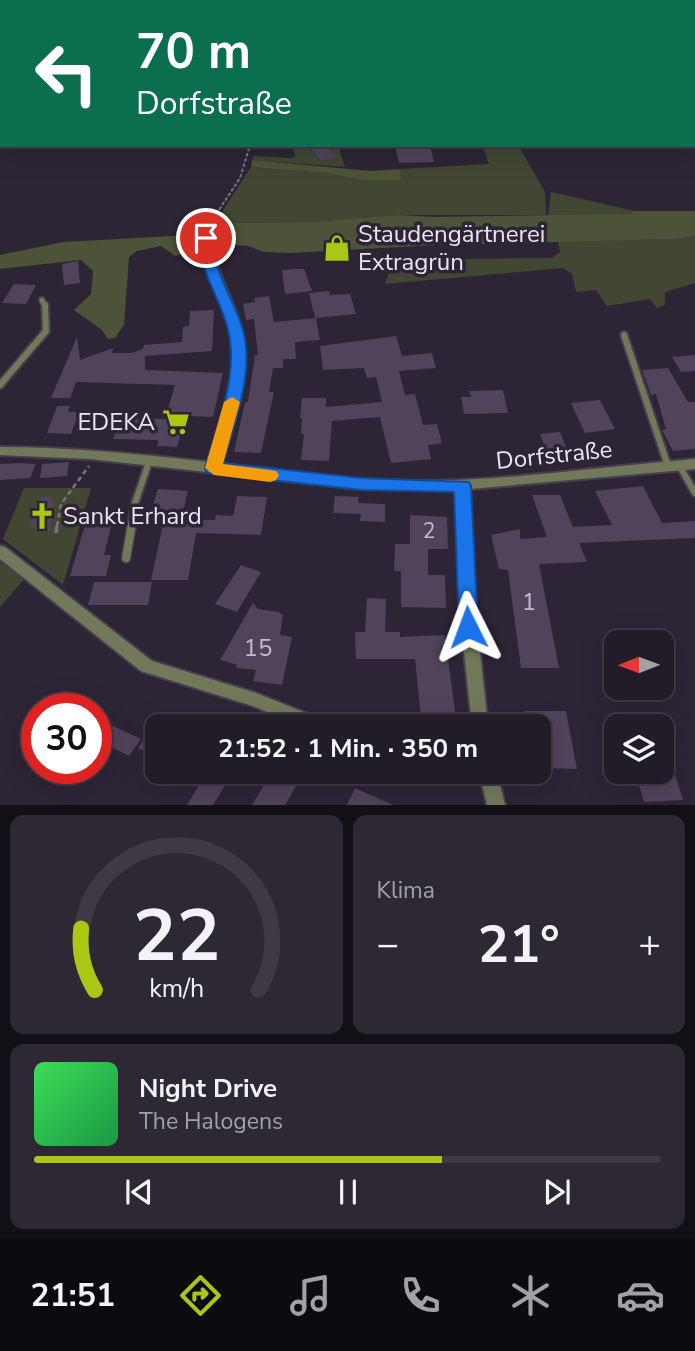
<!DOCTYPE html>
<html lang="de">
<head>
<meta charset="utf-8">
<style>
	body { margin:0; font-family:"Nunito Sans",sans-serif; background:#2e2834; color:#f1f3f6; height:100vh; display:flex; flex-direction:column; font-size:26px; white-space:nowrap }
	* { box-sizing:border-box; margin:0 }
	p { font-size:23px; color:#a2a1a8 }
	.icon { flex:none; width:38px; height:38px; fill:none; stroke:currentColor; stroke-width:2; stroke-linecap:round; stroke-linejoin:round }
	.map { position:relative; height:805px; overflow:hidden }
	.drawer { display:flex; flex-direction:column; gap:10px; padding:10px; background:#130f16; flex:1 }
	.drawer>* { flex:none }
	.banner { position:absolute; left:0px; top:0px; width:696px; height:147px; box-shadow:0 7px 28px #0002,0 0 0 2px #3f3945; background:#0b6e4f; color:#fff; overflow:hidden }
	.needle { width:46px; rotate:269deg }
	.controls { position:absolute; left:604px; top:630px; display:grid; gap:14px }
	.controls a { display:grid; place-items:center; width:70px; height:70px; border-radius:14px; background:#221b28; box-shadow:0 7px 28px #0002,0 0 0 2px #3f3945; font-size:35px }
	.speed { position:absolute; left:21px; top:693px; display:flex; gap:14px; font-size:35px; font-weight:700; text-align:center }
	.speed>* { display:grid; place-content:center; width:91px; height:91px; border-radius:50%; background:#221b28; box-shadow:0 7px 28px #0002,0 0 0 2px #3f3945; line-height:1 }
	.speed .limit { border:10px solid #d22; background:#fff; color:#111 }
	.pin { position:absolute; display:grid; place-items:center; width:60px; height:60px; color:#fff; margin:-30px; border:4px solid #fff; border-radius:50%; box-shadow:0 2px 7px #0007 }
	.me { position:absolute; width:77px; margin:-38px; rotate:357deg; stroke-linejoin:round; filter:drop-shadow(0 0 5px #0008) }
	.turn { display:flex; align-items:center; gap:24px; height:147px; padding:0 21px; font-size:32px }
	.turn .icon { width:91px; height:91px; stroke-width:2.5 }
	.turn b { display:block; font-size:49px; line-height:60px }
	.big { font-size:52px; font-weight:700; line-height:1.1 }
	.drawer .tile { flex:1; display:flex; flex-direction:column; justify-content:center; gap:10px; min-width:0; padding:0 24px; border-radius:14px; background:#2e2834 }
	.drawer .dial { align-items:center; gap:0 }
	.dial svg { height:182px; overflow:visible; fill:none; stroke:#3f3945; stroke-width:7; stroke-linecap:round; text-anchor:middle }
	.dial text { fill:#f1f3f6; stroke:none }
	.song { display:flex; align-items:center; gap:21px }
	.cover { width:84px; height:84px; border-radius:10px; background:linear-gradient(135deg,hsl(130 70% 55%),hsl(140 70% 35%)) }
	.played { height:7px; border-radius:4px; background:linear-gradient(90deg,#abc614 65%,#3f3945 65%) }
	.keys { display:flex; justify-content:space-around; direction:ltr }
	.heat { display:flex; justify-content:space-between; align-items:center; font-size:38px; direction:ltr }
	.drawer .tiles { flex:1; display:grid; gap:10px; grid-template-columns:1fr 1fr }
	.tile:last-child { grid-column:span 2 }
	.trip { position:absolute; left:145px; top:714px; width:406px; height:70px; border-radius:14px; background:#221b28; box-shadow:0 7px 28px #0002,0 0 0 2px #3f3945; font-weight:700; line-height:70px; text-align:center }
	.menu { display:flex; height:112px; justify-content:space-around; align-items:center; background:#0e0b10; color:#a2a1a8 }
	.menu .icon { width:49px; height:49px }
	.menu .active { color:#abc614 }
	.menu b { font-size:32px; color:#f1f3f6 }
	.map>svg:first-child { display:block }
	.green { fill:#424733 }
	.forest { fill:#4c5338 }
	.building { fill:#50435b }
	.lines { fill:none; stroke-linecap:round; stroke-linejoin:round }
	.lane-far2-casing { stroke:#473f4f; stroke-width:8 }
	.lane-far1-casing { stroke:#473f4f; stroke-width:10 }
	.lane-casing { stroke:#473f4f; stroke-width:11 }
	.street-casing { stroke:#473f4f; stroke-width:4 }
	.path-far2 { stroke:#7b7382; stroke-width:2; stroke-dasharray:3.5 2; stroke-linecap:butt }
	.path-far1 { stroke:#7b7382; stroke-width:2.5; stroke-dasharray:5 3.5; stroke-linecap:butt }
	.path { stroke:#7b7382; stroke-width:3.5; stroke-dasharray:7 4.5; stroke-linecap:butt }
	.lane-far2 { stroke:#71795a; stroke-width:5 }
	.lane-far1 { stroke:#71795a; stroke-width:6 }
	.lane { stroke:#71795a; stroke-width:8 }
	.street { fill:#71795a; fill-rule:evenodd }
	.route { fill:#1a73e8; stroke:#114b97; stroke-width:2 }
	.slow { fill:#f59e0b }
	.labels { text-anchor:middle; stroke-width:7; stroke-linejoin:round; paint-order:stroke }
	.number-label { font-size:21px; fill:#c4bccb }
	.poi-label { font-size:24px; fill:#eae4f0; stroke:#2d2435; text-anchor:start }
	.street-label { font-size:24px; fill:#eae4f0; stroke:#2d2435 }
	.near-number-label { font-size:24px; fill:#c4bccb }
</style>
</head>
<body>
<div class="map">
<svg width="695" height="805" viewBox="0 0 695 805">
	<rect width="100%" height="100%" fill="#2d2435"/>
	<path class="green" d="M 293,145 L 318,145 L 309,148 L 321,161 L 336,157 L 326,145 L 338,145 L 345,167 L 252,160 L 254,156 L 290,158 L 295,157 Z
		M 482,145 L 518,145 L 545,192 L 546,215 L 397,215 L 310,222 L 215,223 L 251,167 L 325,173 L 363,180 L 400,180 L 400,169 L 489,164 Z
		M 551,192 L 635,211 L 632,214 L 548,217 Z
		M 695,236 L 695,283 L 665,292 L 665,305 L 657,308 L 650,299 L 607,306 L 596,290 L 576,292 L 572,274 L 563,268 L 385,284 L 392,265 L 435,263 L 453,259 L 552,258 L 560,252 L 558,241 L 673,239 Z
		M 24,488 L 91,488 L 63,585 L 3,539 Z
		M 0,555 L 26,577 L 0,607 Z"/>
	<path class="forest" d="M 252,160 L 372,171 L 400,169 L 401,180 L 363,180 L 325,173 L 251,167 Z
		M 635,211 L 695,211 L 695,236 L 673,239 L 438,245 L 290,253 L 264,252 L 248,246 L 210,243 L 215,223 L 310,222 L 397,215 L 434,217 L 631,214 Z
		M 192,235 L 196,243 L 191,252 L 175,256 L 161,246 L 137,251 L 129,257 L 124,325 L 115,338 L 108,339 L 102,330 L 74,310 L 91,294 L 93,271 L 81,260 L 0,269 L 0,255 L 63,242 Z"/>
	<path class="building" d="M 307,145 L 326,145 L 337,157 L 321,161 Z
		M 395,145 L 430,145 L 434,162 L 399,163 Z
		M 78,261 L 80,283 L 64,285 L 62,264 Z
		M 294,269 L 304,269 L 312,291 L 285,294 L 282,270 Z
		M 14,284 L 36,285 L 26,304 L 2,303 Z
		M 329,291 L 330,295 L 350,294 L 356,314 L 315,318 L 309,293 Z
		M 269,296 L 274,322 L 316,318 L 320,340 L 295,342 L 296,359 L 283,359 L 283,368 L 273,368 L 269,392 L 274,392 L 261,453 L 234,452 L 245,402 L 248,402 L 255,355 L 258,355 L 254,319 L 246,320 L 243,304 L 255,302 L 254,298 Z
		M 214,310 L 212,351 L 145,356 L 145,370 L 223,373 L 213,417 L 186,416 L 177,447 L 157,446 L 158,440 L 113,439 L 120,418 L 165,419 L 175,385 L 76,382 L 70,398 L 51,398 L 77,337 L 80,360 L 113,348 L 112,353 L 132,353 L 143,349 L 144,345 L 182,342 L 183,327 L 189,326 L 190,311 Z
		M 396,336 L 402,356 L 432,353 L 436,368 L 399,371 L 405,395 L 415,394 L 423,425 L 437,424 L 442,443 L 428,445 L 431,459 L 391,463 L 380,417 L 332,421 L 329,461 L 301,460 L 304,434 L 301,434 L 302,418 L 300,418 L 302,398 L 326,398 L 326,407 L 382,402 L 376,377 L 367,378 L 364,368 L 323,370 L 320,346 Z
		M 695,355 L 695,371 L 681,372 L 672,357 Z
		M 668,368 L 688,402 L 695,402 L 695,449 L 673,451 L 662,430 L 666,429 L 656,394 L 651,395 L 642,370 Z
		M 503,390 L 508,413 L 464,414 L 461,397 L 471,397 L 469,391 Z
		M 600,400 L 615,429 L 585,433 L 571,403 Z
		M 57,406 L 70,406 L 68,412 L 79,412 L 71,434 L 47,433 Z
		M 560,432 L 568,452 L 547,453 L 540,434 Z
		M 69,462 L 67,476 L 40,478 L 42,464 Z
		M 0,464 L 19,463 L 36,464 L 30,478 L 0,480 Z
		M 643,486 L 662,523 L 695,521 L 695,538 L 579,543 L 587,562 L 539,564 L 559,668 L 521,668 L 508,570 L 499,569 L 491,535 L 520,529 L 520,539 L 547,537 L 532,495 L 560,495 L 573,527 L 612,525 L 595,491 Z
		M 158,489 L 188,491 L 181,519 L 215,520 L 216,515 L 233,516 L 237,496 L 267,497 L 261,535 L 196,533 L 188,580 L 151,580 L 165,515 L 150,514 Z
		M 46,496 L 52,499 L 53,504 L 50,531 L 35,532 L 36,527 L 31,527 L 34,509 L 38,500 Z
		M 335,496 L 359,497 L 358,503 L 385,504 L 385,522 L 360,521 L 361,514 L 333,513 Z
		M 410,515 L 447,517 L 448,549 L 428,549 L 428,575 L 445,575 L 446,608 L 401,607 L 401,571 L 394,571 L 395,544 L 410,544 Z
		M 87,518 L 113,519 L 104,555 L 111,555 L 106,576 L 70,576 Z
		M 241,565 L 261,572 L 237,612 L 215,604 Z
		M 94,582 L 152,582 L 148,605 L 88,605 Z
		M 367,598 L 386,599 L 385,632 L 400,632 L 400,637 L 445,635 L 457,726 L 422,726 L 415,659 L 356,659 L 355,632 L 365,632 Z
		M 253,603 L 258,609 L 279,612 L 283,615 L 280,635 L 292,637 L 282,685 L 253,681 L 256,670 L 236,668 L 237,665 L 220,660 Z
		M 524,711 L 566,711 L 577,769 L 539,768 L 539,726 L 527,726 Z
		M 164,712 L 191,726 L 158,726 L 158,758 L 138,748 Z
		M 113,726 L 141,739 L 129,756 L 101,742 Z
		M 662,740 L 664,740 L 683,800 L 644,802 L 635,772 L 662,772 Z
		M 207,772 L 233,772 L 213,805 L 187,805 Z
		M 272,772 L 304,772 L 285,805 L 252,805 Z
		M 355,788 L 393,805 L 347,805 Z"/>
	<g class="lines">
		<defs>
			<path id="lane-far2" d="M 42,300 L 45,307"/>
			<path id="lane-far1" d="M 624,335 L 668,466
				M 0,385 L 46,331 L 45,305
				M 679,465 L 695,493
				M 131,526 L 135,503 L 150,459"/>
			<path id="lane" d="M 126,558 L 132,524"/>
			<path id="street" d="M 206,235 L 211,238 C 215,275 234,297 242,331 C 252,376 234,421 222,464 C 282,472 342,480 403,481 C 500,482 598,467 695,459 L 695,469 L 470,489 L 476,615 L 488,726 L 472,726 L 460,615 L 456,490 L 360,489 L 90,459 L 0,455 L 0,447 C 70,447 140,454 209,462 C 222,420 240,375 230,330 C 223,297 205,275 201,238 Z
				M 0,546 L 5,547 L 152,661 L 256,693 L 326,721 L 328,726 L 302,726 L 253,706 L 141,671 L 0,559 Z
				M 479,772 L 497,772 L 505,805 L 487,805 Z"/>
		</defs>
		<use href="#lane-far2" class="lane-far2-casing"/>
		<use href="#lane-far1" class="lane-far1-casing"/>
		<use href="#lane" class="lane-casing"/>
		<use href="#street" class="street-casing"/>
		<path class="path-far2" d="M 207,228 L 240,178 L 250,145"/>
		<path class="path-far1" d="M 57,526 L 61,504 L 89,466"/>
		<path class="path" d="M 56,533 L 57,524"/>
		<use href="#lane-far2" class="lane-far2"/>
		<use href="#lane-far1" class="lane-far1"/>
		<use href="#lane" class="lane"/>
		<use href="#street" class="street"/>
	</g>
	<path class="route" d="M 206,234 L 212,238 C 214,275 233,296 243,330 C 255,373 234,422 223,463 L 362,478 L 469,482 L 471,486 L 478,627 L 476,633 L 468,635 L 461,633 L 459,627 L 454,492 L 362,490 L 207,473 L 205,468 C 217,426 239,375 228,330 C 220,296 201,277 199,238 Z"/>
	<path class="slow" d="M 232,397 L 240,402 L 223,464 L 276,471 L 279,475 L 276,480 L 270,482 L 214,475 L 205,468 L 224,402 Z"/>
	<defs>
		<symbol id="shop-bare" viewBox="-9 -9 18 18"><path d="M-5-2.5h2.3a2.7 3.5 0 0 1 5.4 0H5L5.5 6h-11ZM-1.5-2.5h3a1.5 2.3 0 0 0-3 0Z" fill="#abc614" stroke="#2d2435" stroke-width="2.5" paint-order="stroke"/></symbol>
		<symbol id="supermarket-bare" viewBox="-9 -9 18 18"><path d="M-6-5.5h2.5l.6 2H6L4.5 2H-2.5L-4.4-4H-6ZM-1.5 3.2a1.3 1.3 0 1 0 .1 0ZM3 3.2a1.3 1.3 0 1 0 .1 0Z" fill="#abc614" stroke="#2d2435" stroke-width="2.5" paint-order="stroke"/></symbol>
		<symbol id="church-bare" viewBox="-9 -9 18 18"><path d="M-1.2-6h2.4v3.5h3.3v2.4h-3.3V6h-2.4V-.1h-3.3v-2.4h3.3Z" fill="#abc614" stroke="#2d2435" stroke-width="2.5" paint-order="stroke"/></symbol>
	</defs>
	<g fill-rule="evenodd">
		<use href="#shop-bare" x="318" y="229" width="38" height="38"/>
		<use href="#supermarket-bare" x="157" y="403" width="38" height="38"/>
		<use href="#church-bare" x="23" y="497" width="38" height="38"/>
	</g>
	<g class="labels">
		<g class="number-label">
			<text x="429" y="538">2</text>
		</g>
		<g class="poi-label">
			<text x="358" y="242">Staudengärtnerei<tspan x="358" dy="28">Extragrün</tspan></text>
			<text x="155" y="430" text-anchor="end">EDEKA</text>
			<text x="63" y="524">Sankt Erhard</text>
		</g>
		<g class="street-label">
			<text transform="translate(554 455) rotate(-6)" y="8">Dorfstraße</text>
		</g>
		<g class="near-number-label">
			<text x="529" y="610">1</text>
			<text x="258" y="656">15</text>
		</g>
	</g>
</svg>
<div class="controls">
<a><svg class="needle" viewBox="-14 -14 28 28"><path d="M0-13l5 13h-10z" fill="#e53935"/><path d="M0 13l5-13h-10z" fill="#a2a1a8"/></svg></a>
<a><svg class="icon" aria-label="layers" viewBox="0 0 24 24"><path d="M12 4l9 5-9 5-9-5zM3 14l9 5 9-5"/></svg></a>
</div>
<div class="speed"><div class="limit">30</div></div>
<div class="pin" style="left:206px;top:238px;background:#d93025"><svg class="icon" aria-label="arrive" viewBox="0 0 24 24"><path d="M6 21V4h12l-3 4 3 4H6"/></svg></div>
<svg class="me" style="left:468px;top:627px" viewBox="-20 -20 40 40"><path d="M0-17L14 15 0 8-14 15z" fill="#1a73e8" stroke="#fff" stroke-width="4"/></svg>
<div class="trip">21:52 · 1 Min. · 350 m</div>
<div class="banner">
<div class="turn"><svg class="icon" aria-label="left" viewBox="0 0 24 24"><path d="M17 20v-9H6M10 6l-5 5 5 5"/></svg><div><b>70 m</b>Dorfstraße</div></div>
</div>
</div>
<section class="drawer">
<div class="tiles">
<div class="tile dial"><svg viewBox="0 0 100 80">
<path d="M14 69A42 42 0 1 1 86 69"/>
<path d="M14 69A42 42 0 0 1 8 42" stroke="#abc614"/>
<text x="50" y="56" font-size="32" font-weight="700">22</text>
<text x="50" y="72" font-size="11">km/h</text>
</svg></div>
<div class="tile"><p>Klima</p>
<div class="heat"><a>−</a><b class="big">21°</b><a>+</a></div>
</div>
<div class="tile">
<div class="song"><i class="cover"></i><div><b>Night Drive</b><p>The Halogens</p></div></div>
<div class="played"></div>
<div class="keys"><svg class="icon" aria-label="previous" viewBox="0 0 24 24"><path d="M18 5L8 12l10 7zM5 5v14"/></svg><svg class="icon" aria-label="pause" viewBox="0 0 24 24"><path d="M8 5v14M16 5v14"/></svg><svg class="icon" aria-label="next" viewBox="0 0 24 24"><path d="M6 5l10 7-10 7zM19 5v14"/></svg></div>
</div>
</div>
</section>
<nav class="menu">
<b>21:51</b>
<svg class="icon active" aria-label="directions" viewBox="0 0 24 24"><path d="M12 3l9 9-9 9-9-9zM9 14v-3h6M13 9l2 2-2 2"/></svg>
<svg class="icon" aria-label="music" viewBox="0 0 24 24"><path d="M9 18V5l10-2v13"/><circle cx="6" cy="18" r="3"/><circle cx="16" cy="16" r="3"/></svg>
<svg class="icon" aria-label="phone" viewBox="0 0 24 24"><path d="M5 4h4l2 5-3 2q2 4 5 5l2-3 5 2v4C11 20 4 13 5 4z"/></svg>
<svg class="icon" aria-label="climate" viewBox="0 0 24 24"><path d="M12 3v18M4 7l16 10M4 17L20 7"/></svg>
<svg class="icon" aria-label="car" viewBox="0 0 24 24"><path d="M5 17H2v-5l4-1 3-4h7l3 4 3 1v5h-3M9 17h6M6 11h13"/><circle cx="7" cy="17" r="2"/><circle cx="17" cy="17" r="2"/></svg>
</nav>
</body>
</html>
